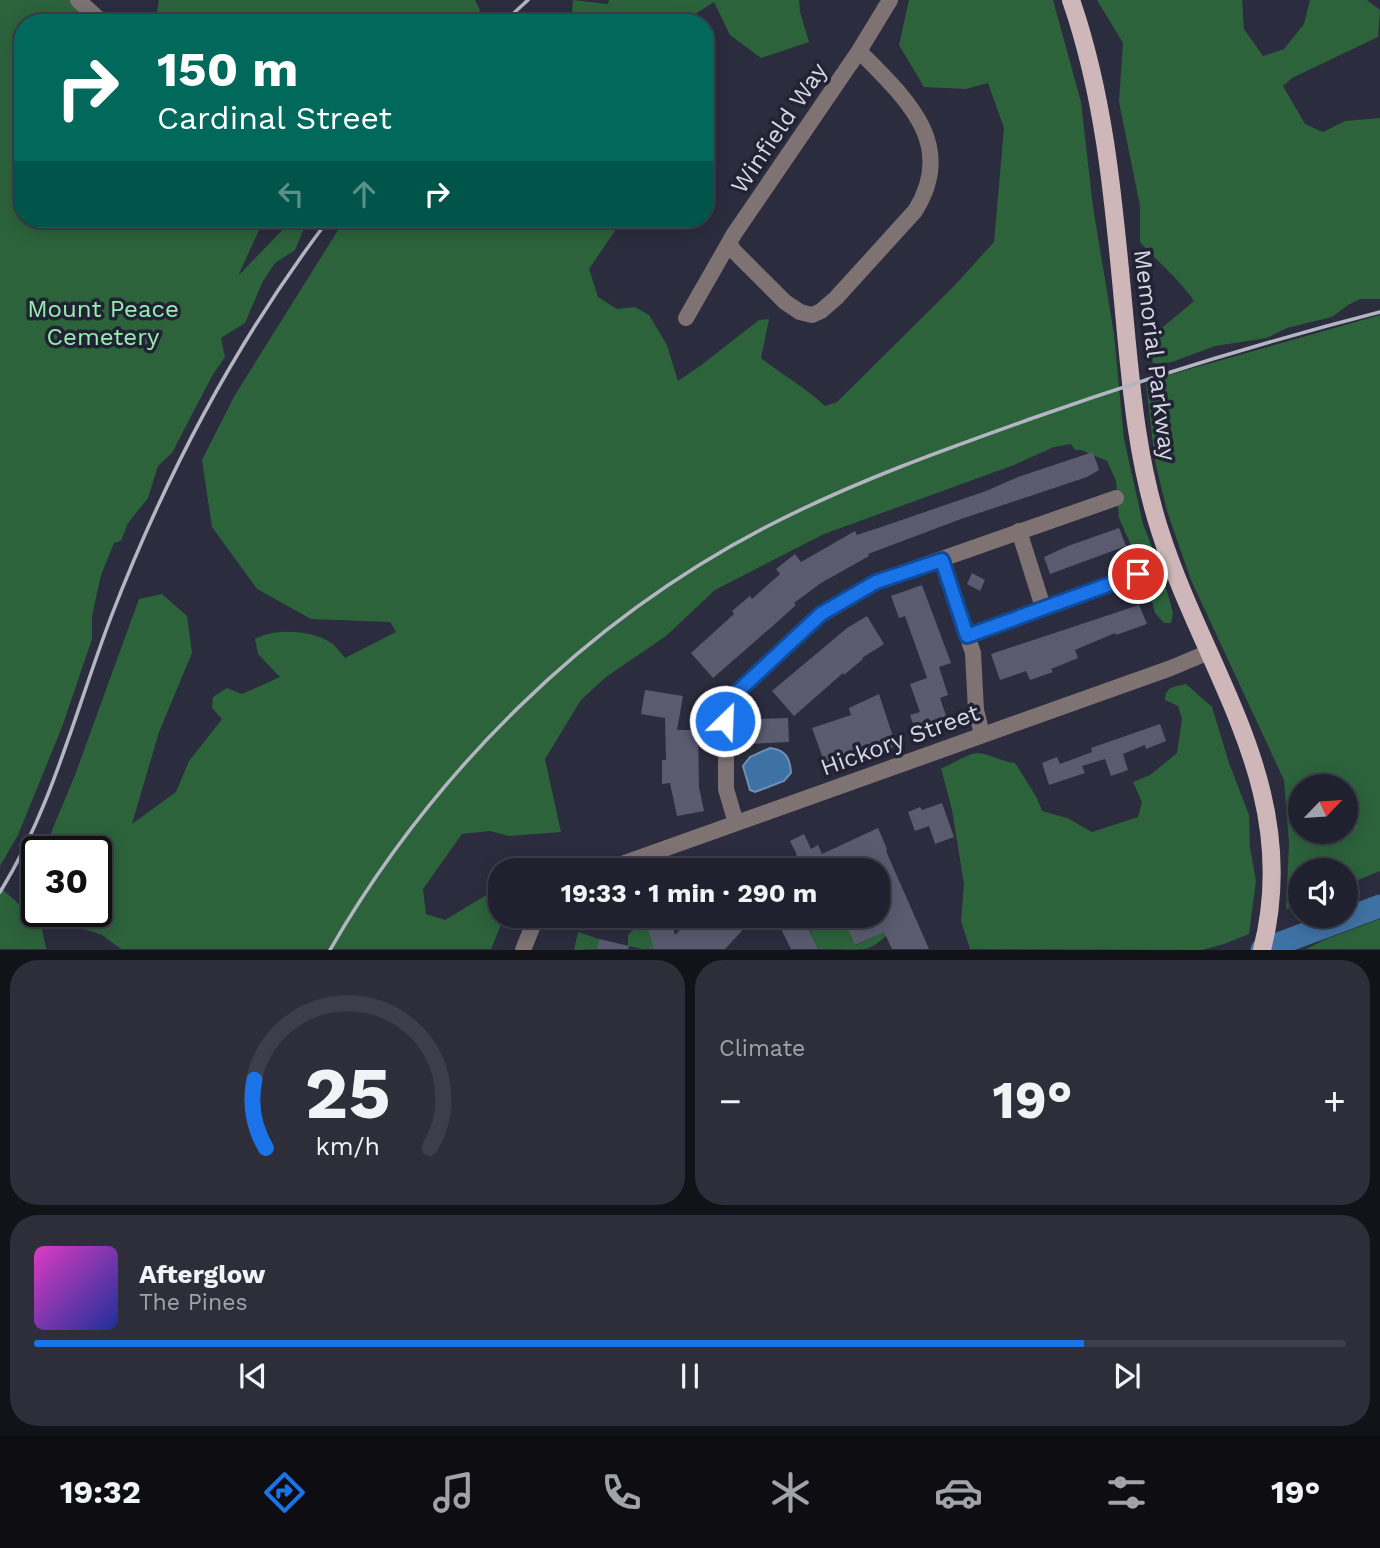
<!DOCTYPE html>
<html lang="en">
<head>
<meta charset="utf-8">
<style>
	body { margin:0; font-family:"Work Sans",sans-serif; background:#2d2e3a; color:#f1f3f6; height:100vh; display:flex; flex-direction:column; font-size:26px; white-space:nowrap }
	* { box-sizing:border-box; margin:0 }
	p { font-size:23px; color:#a2a3aa }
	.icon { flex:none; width:38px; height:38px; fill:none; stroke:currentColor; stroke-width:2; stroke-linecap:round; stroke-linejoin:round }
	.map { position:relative; height:950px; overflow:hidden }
	.sheet { display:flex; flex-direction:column; gap:10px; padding:10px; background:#121219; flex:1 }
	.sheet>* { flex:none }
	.top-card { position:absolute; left:14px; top:14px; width:700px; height:214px; border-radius:28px; box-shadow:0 4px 18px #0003,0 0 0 2px #3d3e4a; background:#00695c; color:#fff; overflow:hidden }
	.needle { width:46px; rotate:65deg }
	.controls { position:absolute; left:1288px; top:774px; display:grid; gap:14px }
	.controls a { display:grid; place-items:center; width:70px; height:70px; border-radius:50%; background:#20212e; box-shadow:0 4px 18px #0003,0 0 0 2px #3d3e4a; font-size:35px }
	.speed { position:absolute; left:21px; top:836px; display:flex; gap:14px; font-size:35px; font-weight:700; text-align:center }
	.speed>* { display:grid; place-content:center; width:91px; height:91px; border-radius:50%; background:#20212e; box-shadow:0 4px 18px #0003,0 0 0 2px #3d3e4a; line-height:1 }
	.speed .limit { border:4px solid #111; border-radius:10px; background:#fff; color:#111 }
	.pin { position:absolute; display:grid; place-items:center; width:60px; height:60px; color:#fff; margin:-30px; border:4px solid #fff; border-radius:50%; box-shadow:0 2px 7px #0007 }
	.me { position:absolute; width:77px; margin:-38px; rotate:24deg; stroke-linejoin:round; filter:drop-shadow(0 0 5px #0008) }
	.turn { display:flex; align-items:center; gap:24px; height:147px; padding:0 28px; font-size:32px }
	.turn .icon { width:91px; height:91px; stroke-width:2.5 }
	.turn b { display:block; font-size:49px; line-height:60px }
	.lanes { display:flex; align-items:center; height:66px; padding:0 28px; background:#0003; justify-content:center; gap:35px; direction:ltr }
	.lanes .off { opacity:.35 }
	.big { font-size:52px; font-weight:700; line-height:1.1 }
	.sheet .tile { flex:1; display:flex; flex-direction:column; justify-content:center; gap:10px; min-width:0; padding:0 24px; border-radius:28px; background:#2d2e3a }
	.sheet .dial { align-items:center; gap:0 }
	.dial svg { height:182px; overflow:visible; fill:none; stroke:#3d3e4a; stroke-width:7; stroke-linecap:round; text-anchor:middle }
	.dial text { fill:#f1f3f6; stroke:none }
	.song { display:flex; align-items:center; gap:21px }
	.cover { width:84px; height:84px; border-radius:10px; background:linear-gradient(135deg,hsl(310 70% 55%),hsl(230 70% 35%)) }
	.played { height:7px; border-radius:4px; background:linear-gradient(90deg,#1a73e8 80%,#3d3e4a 80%) }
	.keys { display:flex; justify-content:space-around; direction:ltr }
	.heat { display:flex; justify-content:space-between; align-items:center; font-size:38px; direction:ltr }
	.sheet .tiles { flex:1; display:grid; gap:10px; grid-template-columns:1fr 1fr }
	.tile:last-child { grid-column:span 2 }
	.trip { position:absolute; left:488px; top:858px; width:402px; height:70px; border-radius:28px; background:#20212e; box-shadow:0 4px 18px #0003,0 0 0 2px #3d3e4a; font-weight:700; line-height:70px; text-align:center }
	.menu { display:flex; height:112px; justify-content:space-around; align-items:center; background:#0d0d12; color:#a2a3aa }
	.menu .icon { width:49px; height:49px }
	.menu .current { color:#1a73e8 }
	.menu b { font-size:32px; color:#f1f3f6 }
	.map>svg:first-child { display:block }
	.green { fill:#2c633b; fill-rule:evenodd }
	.water { fill:#3f72a4; stroke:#6c90b7; stroke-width:2 }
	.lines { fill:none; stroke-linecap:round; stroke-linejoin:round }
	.river { stroke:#3f72a4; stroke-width:23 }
	.building { fill:#5a5b6f }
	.minor { stroke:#7e7273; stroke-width:16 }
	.major { stroke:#cfb7b9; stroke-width:18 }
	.rail { stroke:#b4b5c2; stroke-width:3.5 }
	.route-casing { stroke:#114b97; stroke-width:18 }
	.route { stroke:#1a73e8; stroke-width:12 }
	.labels { text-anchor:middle; stroke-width:7; stroke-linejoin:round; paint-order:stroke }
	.street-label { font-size:24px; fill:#d6d7e3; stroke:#212233 }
	.park-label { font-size:24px; fill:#96efab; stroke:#212233 }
</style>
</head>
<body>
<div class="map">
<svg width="1380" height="950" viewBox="0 0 1380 950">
	<rect width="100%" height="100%" fill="#2b2c3e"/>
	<path class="green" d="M 0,0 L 75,0 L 100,23 L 23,23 L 23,219 L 264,219 L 238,276 L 293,219 L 308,219 L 295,250 L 275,263 L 263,281 L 245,323 L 221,338 L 225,357 L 212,376 L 172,453 L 158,466 L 148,498 L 128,523 L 121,541 L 114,543 L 101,575 L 92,616 L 92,639 L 62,727 L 18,835 L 0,866 Z
		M 159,0 L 475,0 L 480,10 L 476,23 L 155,23 Z
		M 573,0 L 608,4 L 609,0 L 799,0 L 800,12 L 809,42 L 761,58 L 730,35 L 714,2 L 695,14 L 695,23 L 571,23 Z
		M 909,0 L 1053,0 L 1081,102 L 1093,207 L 1114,334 L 1124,439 L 1143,524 L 1161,570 L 1173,613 L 1171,623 L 1164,623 L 1155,613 L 1146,579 L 1119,518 L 1116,481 L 1107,461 L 1081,450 L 1075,450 L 1071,444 L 1054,447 L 1014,465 L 824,534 L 715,590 L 666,636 L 606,677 L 581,700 L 545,759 L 561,832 L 509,836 L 490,831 L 462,834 L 423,889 L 426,914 L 445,920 L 493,891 L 500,902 L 500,915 L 505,915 L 491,949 L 121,949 L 102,935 L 66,923 L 50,912 L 96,912 L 96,852 L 43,852 L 75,775 L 139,599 L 162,594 L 187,616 L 192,653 L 159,732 L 132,824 L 176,792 L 189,761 L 222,719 L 212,708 L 213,697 L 227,688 L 242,694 L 280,677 L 258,654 L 255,639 C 275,628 310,630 330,642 C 335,645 341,653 345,658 L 396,632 L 390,622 L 311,619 L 257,589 L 212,527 L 202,460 L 235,395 L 345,219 L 623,219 L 589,269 L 598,297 L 617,309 L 635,307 L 649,315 L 667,345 L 678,381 L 700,366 L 759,320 L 769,319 L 761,358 C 782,375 805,387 825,406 L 837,402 L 955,285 L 994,242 L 1004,128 L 988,83 L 966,89 L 924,87 L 899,45 Z
		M 1097,0 L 1242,0 L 1244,29 L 1263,56 L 1284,49 L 1304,24 L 1310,0 L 1367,0 L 1380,10 L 1378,37 L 1292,78 L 1283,86 L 1305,124 L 1323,132 L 1345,121 L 1380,118 L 1380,299 L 1360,299 L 1348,305 L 1332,317 L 1287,328 L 1267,338 L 1215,346 L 1172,362 L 1159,364 L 1153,363 L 1149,349 L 1157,332 L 1194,301 C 1179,279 1158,262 1140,242 L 1140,206 L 1119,102 L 1123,43 Z
		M 1380,315 L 1380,871 L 1346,885 L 1346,870 L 1300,870 L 1300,903 L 1286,909 L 1289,844 L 1284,780 L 1191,580 L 1167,511 L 1155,461 L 1146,384 L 1151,380 ZM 1300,786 L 1346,786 L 1346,831 L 1300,831 Z
		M 1186,684 L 1212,707 L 1229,763 L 1249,815 L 1250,848 L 1256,881 L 1249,934 L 1224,944 L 1202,950 L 970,949 L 961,921 L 964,884 L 952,810 L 941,768 C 953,765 965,754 977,753 C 988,753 1003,762 1015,763 L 1037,798 L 1042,811 L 1067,818 L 1092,832 L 1138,817 L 1142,802 L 1133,782 L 1150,775 L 1177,753 L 1182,719 L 1178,706 L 1165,700 C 1165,686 1175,687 1186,684 Z
		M 0,887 L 41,924 L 46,949 L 0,949 Z
		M 879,899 L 893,932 C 883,936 877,947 865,949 C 851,950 833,949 818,949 L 803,915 L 842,915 L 856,945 L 877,935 Z
		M 645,918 L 652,940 L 658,938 L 663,949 L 643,949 L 628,946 L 628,935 Z
		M 1380,919 L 1380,949 L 1306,949 L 1326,939 Z
		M 578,932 L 599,939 L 597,949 L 574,950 Z"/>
	<path class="water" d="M 770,748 C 786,750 790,758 791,773 L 784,781 L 755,792 L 750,790 L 743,766 L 750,757 Z"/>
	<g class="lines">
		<path class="river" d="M 1262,950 L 1380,906"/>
	</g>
	<path class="building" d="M 1093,452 L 1099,470 L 1087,477 L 961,519 L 868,554 L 869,556 L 821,583 L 794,603 L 796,605 L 775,624 L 713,678 L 691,653 L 734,614 L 732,611 L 750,596 L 752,599 L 780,574 L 776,569 L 795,554 L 801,562 L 855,531 L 857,535 L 887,525 L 986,491 L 1018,477 Z
		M 1119,528 L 1126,546 L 1050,574 L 1044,557 L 1068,546 Z
		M 972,573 L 985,580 L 980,591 L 967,584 Z
		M 922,585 L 951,663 L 939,667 L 948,695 L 940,698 L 950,727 L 918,738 L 910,715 L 920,712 L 910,684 L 927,678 L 905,616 L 899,618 L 891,596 Z
		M 1139,605 L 1147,624 L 1116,635 L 1115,633 L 1075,650 L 1078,658 L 1051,669 L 1053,672 L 1030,680 L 1026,671 L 1000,680 L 991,654 Z
		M 867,616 L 884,644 L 862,658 L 863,659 L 844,675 L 843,673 L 794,716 L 772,691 L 847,628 Z
		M 645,690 L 683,696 L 677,730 L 698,730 L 699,787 L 704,811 L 677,816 L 670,783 L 662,784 L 662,760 L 666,760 L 665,718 L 641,714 Z
		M 879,694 L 896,746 L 866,757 L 863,751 L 825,764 L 812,728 L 851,715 L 849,708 Z
		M 788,718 L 789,742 L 747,744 L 746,730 L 750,730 L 750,719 Z
		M 1160,724 L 1166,741 L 1146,749 L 1145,745 L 1123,754 L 1128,770 L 1111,776 L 1105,759 L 1082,766 L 1085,773 L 1049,785 L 1042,763 L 1057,757 L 1060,764 L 1092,752 L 1091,748 Z
		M 1346,800 L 1358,827 L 1346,832 Z
		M 942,803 L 954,837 L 935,844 L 929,826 L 915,831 L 908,812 L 920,807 L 922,810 Z
		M 878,828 L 887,849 L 886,851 L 929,949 L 892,949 L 884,932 L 855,945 L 842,915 L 886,915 L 878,899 L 878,870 L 795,870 L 790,858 L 797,855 L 790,841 L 804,834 L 811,849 L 818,845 L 822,854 Z
		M 644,915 L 669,915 L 675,935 L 694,915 L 705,915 L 710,920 L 714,915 L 745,915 L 751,921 L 725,949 L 654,949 Z
		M 774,915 L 802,915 L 818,949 L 791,949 Z
		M 599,939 L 629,946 L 628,949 L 597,949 Z"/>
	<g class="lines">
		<path class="minor" d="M 78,0 L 103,23
			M 729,243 L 734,251 L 785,302 L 800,312 L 812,315 L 821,311 L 836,298 L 915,211 C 958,143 904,97 859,51
			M 686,318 L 734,234 L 859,51 L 890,0
			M 1019,531 L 1043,607
			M 942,560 L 973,653 L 976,710 L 982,734
			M 967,636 L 1138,574
			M 736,823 L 726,789 L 726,716 L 733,696 L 816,618 L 876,582 L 1116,498
			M 605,870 L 1171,668 L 1209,652
			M 523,950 L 537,915"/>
		<path class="major" d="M 1071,0 C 1106,101 1114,207 1124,312 C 1131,387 1137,460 1160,531 C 1206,675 1303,789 1262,950"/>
		<path class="rail" d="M 503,23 L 528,0
			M 0,892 C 52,808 76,709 111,617 C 166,474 236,341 329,219
			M 330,950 C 432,773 586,620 768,526 C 853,482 943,450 1033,418 C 1147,378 1263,342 1380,312"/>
	</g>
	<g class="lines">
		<defs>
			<path id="route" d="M 725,721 L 733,696 L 821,614 L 876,582 L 942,560 L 967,636 L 1138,574"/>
		</defs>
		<use href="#route" class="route-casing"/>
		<use href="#route" class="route"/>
	</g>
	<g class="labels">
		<g class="street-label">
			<text transform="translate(779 128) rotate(-56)" y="8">Winfield Way</text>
			<text transform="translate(1155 355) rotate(83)" y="8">Memorial Parkway</text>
			<text transform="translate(900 740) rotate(-20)" y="8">Hickory Street</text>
		</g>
		<g class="park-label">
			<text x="103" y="317">Mount Peace<tspan x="103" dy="28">Cemetery</tspan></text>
		</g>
	</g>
</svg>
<div class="controls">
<a><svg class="needle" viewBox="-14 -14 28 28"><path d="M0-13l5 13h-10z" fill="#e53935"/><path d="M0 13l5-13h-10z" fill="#a2a3aa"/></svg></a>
<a><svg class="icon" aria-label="sound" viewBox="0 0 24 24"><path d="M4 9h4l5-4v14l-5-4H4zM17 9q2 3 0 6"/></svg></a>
</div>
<div class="speed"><div class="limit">30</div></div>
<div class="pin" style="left:1138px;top:574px;background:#d93025"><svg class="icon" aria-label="arrive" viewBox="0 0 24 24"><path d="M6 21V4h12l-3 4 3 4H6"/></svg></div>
<svg class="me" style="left:725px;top:721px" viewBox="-20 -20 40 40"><circle r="17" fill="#1a73e8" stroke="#fff" stroke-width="3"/><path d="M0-11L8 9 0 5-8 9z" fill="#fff"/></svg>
<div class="trip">19:33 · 1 min · 290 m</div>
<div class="top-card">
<div class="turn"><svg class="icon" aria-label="right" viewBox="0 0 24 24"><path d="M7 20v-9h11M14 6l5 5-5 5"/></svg><div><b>150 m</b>Cardinal Street</div></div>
<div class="lanes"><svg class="icon off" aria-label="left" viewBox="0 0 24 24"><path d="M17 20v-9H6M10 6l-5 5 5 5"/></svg><svg class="icon off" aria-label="ahead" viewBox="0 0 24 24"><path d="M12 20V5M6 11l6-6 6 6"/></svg><svg class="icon" aria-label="right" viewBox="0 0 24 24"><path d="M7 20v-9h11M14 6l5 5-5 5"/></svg></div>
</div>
</div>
<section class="sheet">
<div class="tiles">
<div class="tile dial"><svg viewBox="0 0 100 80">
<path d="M14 69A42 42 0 1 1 86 69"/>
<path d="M14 69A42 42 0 0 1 9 39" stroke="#1a73e8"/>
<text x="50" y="56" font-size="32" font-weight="700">25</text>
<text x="50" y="72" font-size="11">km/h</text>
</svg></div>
<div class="tile"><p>Climate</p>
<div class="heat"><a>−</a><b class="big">19°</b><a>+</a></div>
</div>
<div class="tile">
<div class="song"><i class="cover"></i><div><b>Afterglow</b><p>The Pines</p></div></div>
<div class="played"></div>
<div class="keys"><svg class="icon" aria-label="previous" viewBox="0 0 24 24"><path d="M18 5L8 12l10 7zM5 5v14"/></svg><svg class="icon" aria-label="pause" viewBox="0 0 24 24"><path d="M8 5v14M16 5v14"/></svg><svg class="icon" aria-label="next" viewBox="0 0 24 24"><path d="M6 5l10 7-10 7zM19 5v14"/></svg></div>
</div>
</div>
</section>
<nav class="menu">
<b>19:32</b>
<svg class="icon current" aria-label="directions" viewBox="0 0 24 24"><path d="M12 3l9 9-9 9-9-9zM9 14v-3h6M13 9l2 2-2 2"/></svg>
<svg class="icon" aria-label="music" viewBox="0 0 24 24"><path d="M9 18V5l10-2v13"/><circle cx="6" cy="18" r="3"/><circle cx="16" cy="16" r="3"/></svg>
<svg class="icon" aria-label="phone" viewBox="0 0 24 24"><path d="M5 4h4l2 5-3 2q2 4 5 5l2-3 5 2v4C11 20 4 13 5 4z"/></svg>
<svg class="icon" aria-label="climate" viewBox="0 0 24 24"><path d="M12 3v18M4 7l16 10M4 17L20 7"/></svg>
<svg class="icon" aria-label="car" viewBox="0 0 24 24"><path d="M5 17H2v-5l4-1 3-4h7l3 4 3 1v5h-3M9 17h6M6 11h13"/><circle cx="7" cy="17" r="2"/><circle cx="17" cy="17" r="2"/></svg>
<svg class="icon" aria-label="filters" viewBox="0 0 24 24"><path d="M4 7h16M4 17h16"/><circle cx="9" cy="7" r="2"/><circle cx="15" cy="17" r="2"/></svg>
<b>19°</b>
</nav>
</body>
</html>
